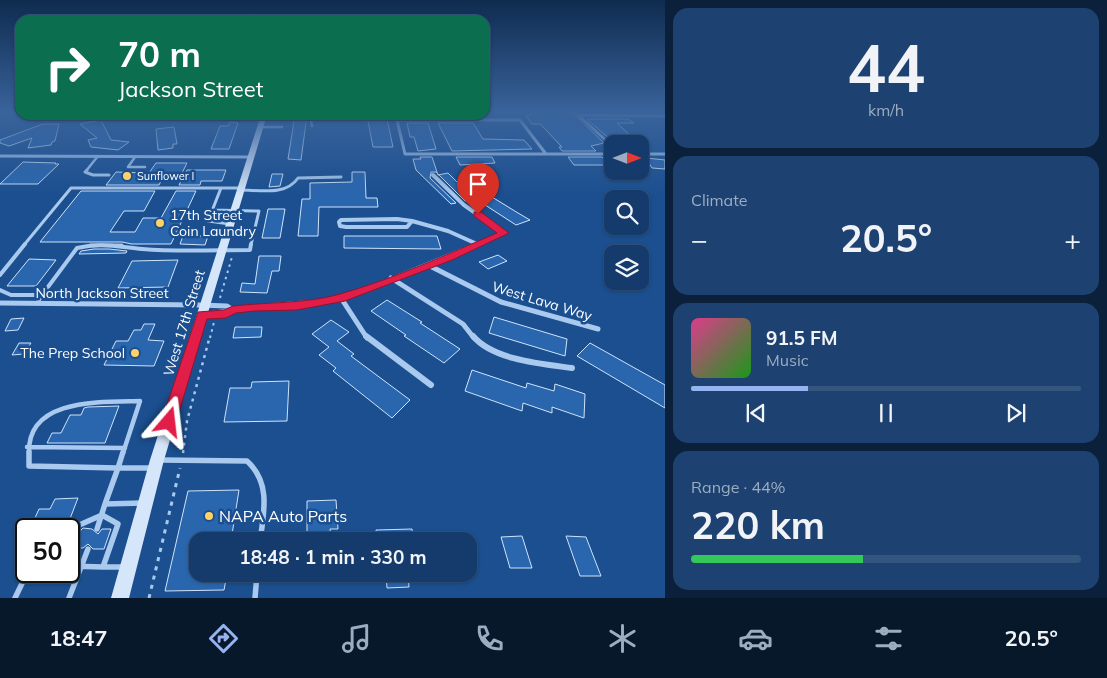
<!DOCTYPE html>
<html lang="en">
<head>
<meta charset="utf-8">
<style>
	body { margin:0; font-family:Mulish,sans-serif; background:#1d4271; color:#f1f3f6; height:100vh; display:flex; flex-direction:column; font-size:19px; white-space:nowrap }
	* { box-sizing:border-box; margin:0 }
	p { font-size:16px; color:#9dadc1 }
	.icon { flex:none; width:28px; height:28px; fill:none; stroke:currentColor; stroke-width:2; stroke-linecap:round; stroke-linejoin:round }
	.map { position:relative; flex:1; overflow:hidden }
	.sheet { display:flex; flex-direction:column; gap:8px; padding:8px; background:#0b203b; width:442px }
	.sheet>* { flex:none }
	.top-card { position:absolute; left:15px; top:15px; width:475px; height:105px; border-radius:15px; box-shadow:0 1px 4px #0004,0 0 0 1px #33557e; background:#0b6e4f; color:#fff; overflow:hidden }
	.needle { width:32px; rotate:90deg }
	.controls { position:absolute; left:604px; top:135px; display:grid; gap:10px }
	.controls a { display:grid; place-items:center; width:45px; height:45px; border-radius:10px; background:#143b6b; box-shadow:0 1px 4px #0004,0 0 0 1px #33557e; font-size:25px }
	.speed { position:absolute; left:15px; top:518px; display:flex; gap:10px; font-size:25px; font-weight:700; text-align:center }
	.speed>* { display:grid; place-content:center; width:65px; height:65px; border-radius:50%; background:#143b6b; box-shadow:0 1px 4px #0004,0 0 0 1px #33557e; line-height:1 }
	.speed .limit { border:2px solid #111; border-radius:8px; background:#fff; color:#111 }
	.pin { position:absolute; display:grid; place-items:center; width:42px; height:42px; color:#fff; margin:-51px -21px; border-radius:50% 50% 50% 0; rotate:-45deg; box-shadow:0 0 5px #0007 }
	.pin .icon { rotate:45deg }
	.me { position:absolute; width:55px; margin:-28px; rotate:17deg; stroke-linejoin:round; filter:drop-shadow(0 0 4px #0008) }
	.turn { display:flex; align-items:center; gap:18px; height:105px; padding:0 20px; font-size:22px }
	.turn .icon { width:65px; height:65px; stroke-width:2.5 }
	.turn b { display:block; font-size:35px; line-height:42px }
	.big { font-size:38px; font-weight:700; line-height:1.1 }
	.sheet .tile { flex:1; display:flex; flex-direction:column; justify-content:center; gap:8px; min-width:0; padding:0 18px; border-radius:15px; background:#1d4271 }
	.sheet .dial { align-items:center; gap:0 }
	.dial b { font-size:65px; line-height:1 }
	.song { display:flex; align-items:center; gap:15px }
	.cover { width:60px; height:60px; border-radius:8px; background:linear-gradient(135deg,hsl(330 70% 55%),hsl(120 70% 35%)) }
	.played { height:5px; border-radius:2px; background:linear-gradient(90deg,#95b2f1 30%,#33557e 30%) }
	.keys { display:flex; justify-content:space-around; direction:ltr }
	.heat { display:flex; justify-content:space-between; align-items:center; font-size:28px; direction:ltr }
	.charge { height:8px; border-radius:4px; background:linear-gradient(90deg,#34c759 44%,#33557e 0) }
	.trip { position:absolute; left:189px; top:532px; width:288px; height:50px; border-radius:15px; background:#143b6b; box-shadow:0 1px 4px #0004,0 0 0 1px #33557e; font-weight:700; line-height:50px; text-align:center }
	.tab-bar { display:flex; height:80px; justify-content:space-around; align-items:center; background:#08182b; color:#9dadc1 }
	.tab-bar .icon { width:35px; height:35px }
	.tab-bar .selected { color:#95b2f1 }
	.tab-bar b { font-size:22px; color:#f1f3f6 }
	main { display:flex; flex:1; min-height:0 }
	.map>svg:first-child { display:block }
	.building { fill:#2a66ad; stroke:#cfe3fa }
	.lines { fill:none; stroke-linecap:round; stroke-linejoin:round }
	.path-far2 { stroke:#a9c9ee; stroke-width:2; stroke-dasharray:2.5 4; stroke-linecap:butt }
	.path-far1 { stroke:#a9c9ee; stroke-width:2.5; stroke-dasharray:3 4.5; stroke-linecap:butt }
	.path { stroke:#a9c9ee; stroke-width:3; stroke-dasharray:4 5.5; stroke-linecap:butt }
	.lane-far4 { stroke:#a9c9ee; stroke-width:2.5 }
	.lane-far3 { stroke:#a9c9ee; stroke-width:3 }
	.lane-far2 { stroke:#a9c9ee; stroke-width:4 }
	.lane-far1 { stroke:#a9c9ee; stroke-width:4.5 }
	.lane { stroke:#a9c9ee; stroke-width:5.5 }
	.street-far3 { stroke:#a9c9ee; stroke-width:3 }
	.street-far2 { stroke:#a9c9ee; stroke-width:4 }
	.street-far1 { stroke:#a9c9ee; stroke-width:5 }
	.street { stroke:#a9c9ee; stroke-width:6 }
	.secondary { fill:#d6e6fa; fill-rule:evenodd }
	.route { fill:#e11d48; stroke:#92132f }
	.poi-dot { fill:#ffd166; stroke:#1b4f8f; stroke-width:2 }
	.labels { text-anchor:middle; stroke-width:5; stroke-linejoin:round; paint-order:stroke }
	.far-poi-label { font-size:11px; fill:#fff; stroke:#1b4f8f; text-anchor:start }
	.poi-label { font-size:14px; fill:#fff; stroke:#1b4f8f; text-anchor:start }
	.street-label { font-size:14px; fill:#fff; stroke:#1b4f8f }
	.near-poi-label { font-size:16px; fill:#fff; stroke:#1b4f8f; text-anchor:start }
</style>
</head>
<body>
<main>
<div class="map">
<svg width="665" height="598" viewBox="0 0 665 598">
	<rect width="100%" height="100%" fill="#1b4f8f"/>
	<path class="building" d="M 534,112 L 572,112 L 604,143 L 591,146 L 596,151 L 562,151 L 559,147 L 562,147 L 545,129 L 540,124 L 532,124 L 526,116 Z
		M 295,115 L 307,115 L 301,160 L 288,159 Z
		M 373,116 L 387,119 L 393,147 L 373,147 L 368,121 Z
		M 587,119 L 628,119 L 634,123 L 617,123 L 635,140 L 624,144 L 613,142 Z
		M 101,120 L 111,140 L 129,142 L 118,150 L 91,147 L 88,140 L 97,138 L 80,124 Z
		M 230,122 L 238,123 L 229,149 L 211,149 L 220,126 L 228,126 Z
		M 407,123 L 428,123 L 436,149 L 418,151 L 414,137 L 410,137 Z
		M 438,123 L 473,123 L 483,139 L 524,140 L 532,149 L 452,151 Z
		M 43,124 L 59,124 L 55,141 L 52,142 L 51,145 L 28,148 L 32,138 L 9,146 L 0,143 L 0,140 Z
		M 174,127 L 177,144 L 173,144 L 173,148 L 158,150 L 156,129 Z
		M 420,157 L 432,157 L 438,175 L 448,173 L 474,199 L 465,201 L 436,172 L 431,172 L 430,178 L 456,203 L 451,204 L 416,170 L 413,159 L 421,159 Z
		M 456,157 L 492,157 L 495,163 L 460,165 Z
		M 568,157 L 602,157 L 610,165 L 574,165 Z
		M 646,158 L 665,160 L 665,169 L 652,168 Z
		M 23,162 L 56,163 L 55,164 L 59,164 L 38,184 L 0,184 Z
		M 156,163 L 187,163 L 181,175 L 164,175 L 159,185 L 106,185 L 116,172 L 149,173 Z
		M 187,170 L 226,170 L 222,181 L 201,181 L 200,185 L 179,185 Z
		M 352,172 L 365,172 L 366,198 L 377,198 L 378,207 L 319,207 L 318,236 L 298,236 L 302,199 L 310,199 L 310,183 L 352,182 Z
		M 272,174 L 283,174 L 280,186 L 269,187 Z
		M 81,191 L 155,191 L 144,211 L 124,211 L 110,232 L 135,232 L 143,218 L 161,218 L 176,191 L 196,191 L 171,244 L 132,244 L 122,242 L 40,242 Z
		M 492,197 L 518,213 L 530,220 L 516,225 L 479,201 Z
		M 268,209 L 285,209 L 280,238 L 262,238 Z
		M 183,236 L 208,236 L 205,245 L 180,244 Z
		M 344,236 L 437,236 L 441,249 L 344,248 Z
		M 94,249 L 109,249 L 127,251 L 126,253 L 79,254 L 81,251 Z
		M 498,255 L 507,261 L 488,269 L 479,262 Z
		M 259,256 L 281,256 L 279,271 L 272,271 L 267,293 L 240,292 L 242,283 L 255,284 Z
		M 29,259 L 56,260 L 36,286 L 7,286 Z
		M 178,260 L 168,287 L 118,288 L 132,261 Z
		M 387,300 L 422,322 L 420,323 L 460,349 L 444,363 L 404,336 L 406,335 L 371,311 Z
		M 494,317 L 567,339 L 565,356 L 489,333 Z
		M 24,318 L 18,330 L 5,331 L 11,319 Z
		M 331,320 L 349,332 L 337,341 L 354,354 L 351,356 L 410,400 L 392,418 L 333,371 L 336,368 L 319,355 L 329,347 L 312,334 Z
		M 144,324 L 155,324 L 148,340 L 164,341 L 154,366 L 104,365 L 116,341 L 128,341 L 134,330 L 141,330 Z
		M 235,327 L 262,327 L 261,337 L 233,338 Z
		M 19,343 L 31,343 L 24,354 L 12,355 Z
		M 590,343 L 665,385 L 665,408 L 577,356 Z
		M 472,370 L 526,388 L 527,383 L 554,391 L 555,384 L 585,394 L 584,418 L 552,407 L 552,413 L 523,403 L 522,411 L 465,391 Z
		M 289,381 L 287,421 L 224,422 L 230,388 L 251,388 L 252,382 Z
		M 119,406 L 105,443 L 47,443 L 52,433 L 61,433 L 70,415 L 81,415 L 84,408 L 88,407 Z
		M 239,490 L 231,541 L 198,541 L 198,574 L 227,574 L 224,590 L 165,591 L 188,491 Z
		M 78,498 L 66,529 L 30,529 L 39,509 L 50,509 L 55,499 Z
		M 336,500 L 338,529 L 330,529 L 331,541 L 307,541 L 307,501 Z
		M 83,528 L 92,529 L 98,534 L 102,529 L 111,529 L 104,549 L 93,549 L 88,544 L 83,548 L 74,548 L 81,530 Z
		M 412,529 L 413,541 L 377,541 L 376,530 Z
		M 522,536 L 532,568 L 510,568 L 501,537 Z
		M 566,536 L 586,537 L 601,576 L 580,576 Z
		M 386,574 L 408,574 L 409,587 L 387,588 Z"/>
	<g class="lines">
		<path class="path-far2" d="M 220,298 L 232,257
			M 210,338 L 214,322"/>
		<path class="path-far1" d="M 183,453 L 187,421 L 210,336"/>
		<path class="path" d="M 149,598 L 180,468"/>
		<path class="lane-far4" d="M 310,115 L 312,126
			M 219,119 L 263,120
			M 261,127 L 282,127
			M 135,157 L 128,167 L 145,167
			M 86,171 L 98,156"/>
		<path class="lane-far3" d="M 87,170 L 85,172 L 93,175 L 109,175
			M 221,188 L 208,221 L 230,224
			M 240,190 C 260,190 286,196 298,178 L 341,177
			M 212,210 L 259,211 L 251,245
			M 24,245 L 71,188 L 240,188
			M 90,245 L 122,245"/>
		<path class="lane-far2" d="M 0,275 L 25,244
			M 0,290 L 11,295 L 42,295 L 37,303
			M 42,295 L 77,248 C 100,242 119,247 142,249 C 177,252 214,250 250,250 L 251,244"/>
		<path class="lane-far1" d="M 27,447 L 125,448
			M 29,453 C 27,398 101,402 140,401 L 123,453"/>
		<path class="lane" d="M 29,452 L 29,466 L 118,468 L 123,452
			M 160,460 L 247,461 C 271,483 264,512 260,541
			M 105,504 L 118,468 L 153,468
			M 97,529 L 105,504 L 143,503
			M 69,547 L 77,526 L 102,515
			M 69,566 L 103,567 L 118,524 L 102,515
			M 103,567 L 124,567
			M 15,598 L 28,571
			M 69,598 L 88,549
			M 255,598 L 257,574"/>
		<path class="street-far3" d="M 575,112 L 612,146
			M 578,115 L 665,116
			M 397,120 L 520,120 L 546,154 L 405,154 Z
			M 546,154 L 612,154
			M 640,154 L 665,154
			M 0,156 L 251,157"/>
		<path class="street-far2" d="M 433,175 L 464,205 L 504,233 L 475,245
			M 397,219 L 412,221 L 407,227 L 346,227 L 340,226 L 339,222 L 341,220 Z
			M 412,221 L 448,231 L 477,244"/>
		<path class="street-far1" d="M 428,265 L 501,302 L 598,329
			M 391,278 L 463,324 L 474,338
			M 341,298 L 367,338
			M 0,303 L 200,305 L 227,306 L 233,310
			M 202,315 L 254,307 L 330,301 L 383,283 L 478,244"/>
		<path class="street" d="M 366,336 L 431,385
			M 473,336 C 493,360 542,364 572,368"/>
		<path class="secondary" d="M 261,115 L 267,115 L 164,460 L 129,598 L 111,598 L 150,460 Z"/>
	</g>
	<linearGradient id="sky" x2="0" y2="1"><stop stop-color="#0f2b4f"/><stop offset="0.57" stop-color="#39639b"/><stop offset="1" stop-color="#39639b" stop-opacity="0"/></linearGradient>
	<rect width="665" height="196" fill="url(#sky)"/>
	<path class="route" d="M 474,212 L 481,212 L 509,233 L 452,260 L 345,301 L 297,310 L 255,311 L 236,313 L 226,318 L 207,319 L 176,422 L 174,427 L 169,429 L 163,427 L 161,422 L 198,312 L 224,310 L 233,306 C 268,302 305,304 340,294 C 393,279 446,255 497,233 L 474,216 Z"/>
	<g class="poi-dot">
		<circle cx="127" cy="176" r="5"/>
		<circle cx="160" cy="223" r="5"/>
		<circle cx="135" cy="353" r="5"/>
		<circle cx="209" cy="516" r="5"/>
	</g>
	<g class="labels">
		<g class="far-poi-label">
			<text x="137" y="180">Sunflower I</text>
		</g>
		<g class="poi-label">
			<text x="170" y="220">17th Street<tspan x="170" dy="16">Coin Laundry</tspan></text>
			<text x="125" y="358" text-anchor="end">The Prep School</text>
		</g>
		<g class="street-label">
			<text x="102" y="298">North Jackson Street</text>
			<text transform="translate(542 301) rotate(17)" y="5">West Lava Way</text>
			<text transform="translate(184 323) rotate(-73)" y="5">West 17th Street</text>
		</g>
		<g class="near-poi-label">
			<text x="219" y="522">NAPA Auto Parts</text>
		</g>
	</g>
</svg>
<div class="controls">
<a><svg class="needle" viewBox="-14 -14 28 28"><path d="M0-13l5 13h-10z" fill="#e53935"/><path d="M0 13l5-13h-10z" fill="#9dadc1"/></svg></a>
<a><svg class="icon" aria-label="search" viewBox="0 0 24 24"><circle cx="10" cy="10" r="6"/><path d="M15 15l6 6"/></svg></a>
<a><svg class="icon" aria-label="layers" viewBox="0 0 24 24"><path d="M12 4l9 5-9 5-9-5zM3 14l9 5 9-5"/></svg></a>
</div>
<div class="speed"><div class="limit">50</div></div>
<div class="pin" style="left:478px;top:214px;background:#d93025"><svg class="icon" aria-label="arrive" viewBox="0 0 24 24"><path d="M6 21V4h12l-3 4 3 4H6"/></svg></div>
<svg class="me" style="left:169px;top:422px" viewBox="-20 -20 40 40"><path d="M0-17L14 15 0 8-14 15z" fill="#e11d48" stroke="#fff" stroke-width="4"/></svg>
<div class="trip">18:48 · 1 min · 330 m</div>
<div class="top-card">
<div class="turn"><svg class="icon" aria-label="right" viewBox="0 0 24 24"><path d="M7 20v-9h11M14 6l5 5-5 5"/></svg><div><b>70 m</b>Jackson Street</div></div>
</div>
</div>
<section class="sheet">
<div class="tile dial"><b>44</b><p>km/h</p></div>
<div class="tile"><p>Climate</p>
<div class="heat"><a>−</a><b class="big">20.5°</b><a>+</a></div>
</div>
<div class="tile">
<div class="song"><i class="cover"></i><div><b>91.5 FM</b><p>Music</p></div></div>
<div class="played"></div>
<div class="keys"><svg class="icon" aria-label="previous" viewBox="0 0 24 24"><path d="M18 5L8 12l10 7zM5 5v14"/></svg><svg class="icon" aria-label="pause" viewBox="0 0 24 24"><path d="M8 5v14M16 5v14"/></svg><svg class="icon" aria-label="next" viewBox="0 0 24 24"><path d="M6 5l10 7-10 7zM19 5v14"/></svg></div>
</div>
<div class="tile"><p>Range · 44%</p><b class="big">220 km</b><div class="charge"></div></div>
</section>
</main>
<nav class="tab-bar">
<b>18:47</b>
<svg class="icon selected" aria-label="directions" viewBox="0 0 24 24"><path d="M12 3l9 9-9 9-9-9zM9 14v-3h6M13 9l2 2-2 2"/></svg>
<svg class="icon" aria-label="music" viewBox="0 0 24 24"><path d="M9 18V5l10-2v13"/><circle cx="6" cy="18" r="3"/><circle cx="16" cy="16" r="3"/></svg>
<svg class="icon" aria-label="phone" viewBox="0 0 24 24"><path d="M5 4h4l2 5-3 2q2 4 5 5l2-3 5 2v4C11 20 4 13 5 4z"/></svg>
<svg class="icon" aria-label="climate" viewBox="0 0 24 24"><path d="M12 3v18M4 7l16 10M4 17L20 7"/></svg>
<svg class="icon" aria-label="car" viewBox="0 0 24 24"><path d="M5 17H2v-5l4-1 3-4h7l3 4 3 1v5h-3M9 17h6M6 11h13"/><circle cx="7" cy="17" r="2"/><circle cx="17" cy="17" r="2"/></svg>
<svg class="icon" aria-label="filters" viewBox="0 0 24 24"><path d="M4 7h16M4 17h16"/><circle cx="9" cy="7" r="2"/><circle cx="15" cy="17" r="2"/></svg>
<b>20.5°</b>
</nav>
</body>
</html>
